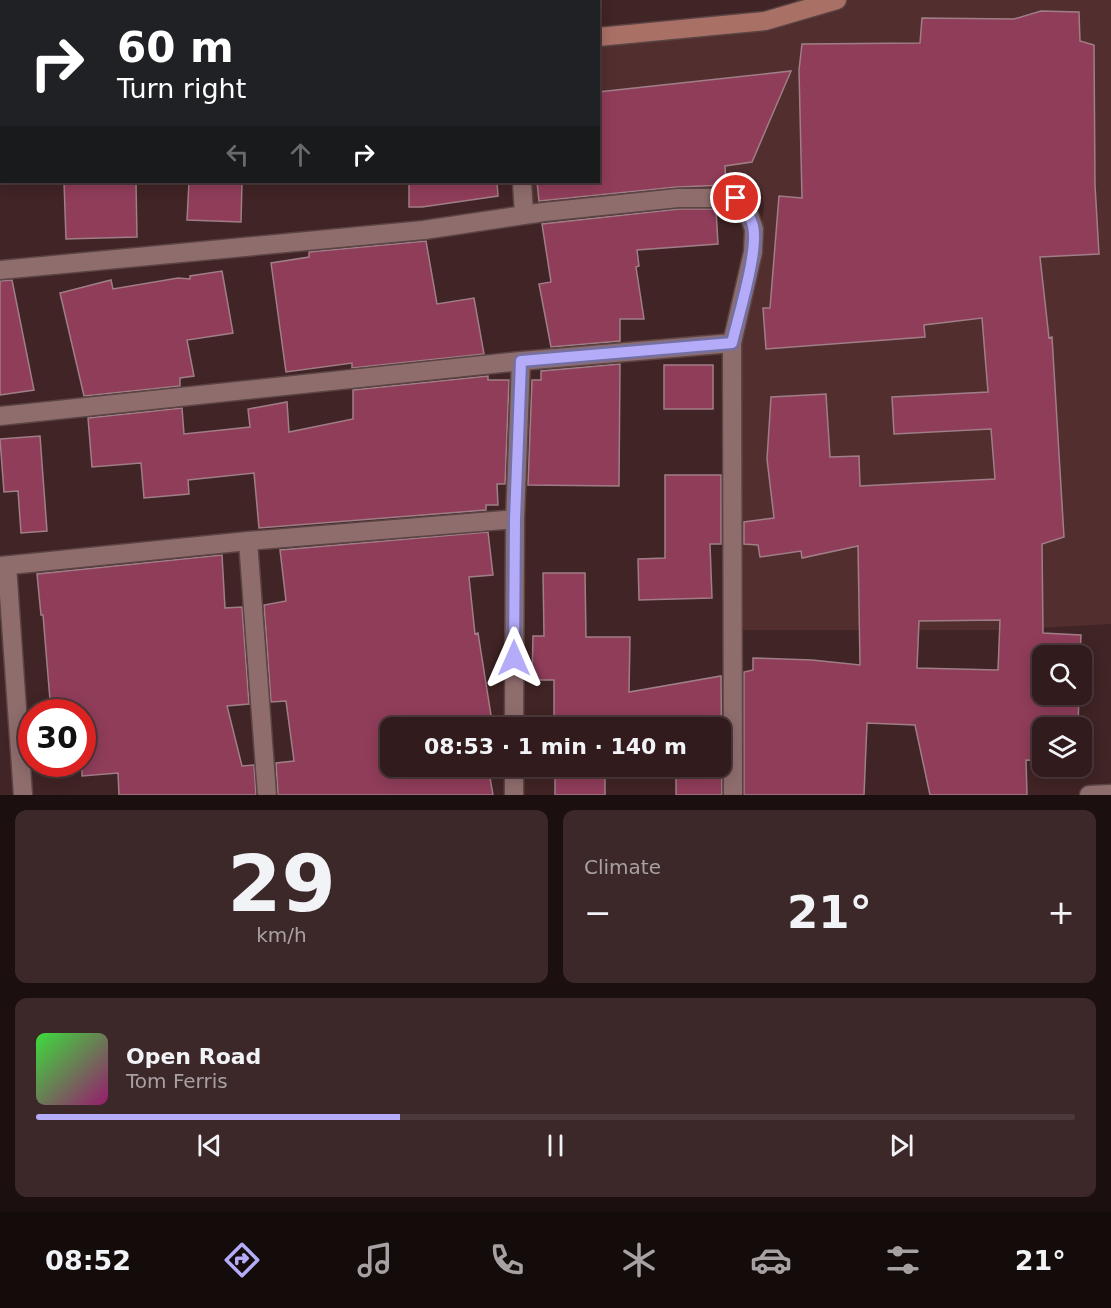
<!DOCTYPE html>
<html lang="en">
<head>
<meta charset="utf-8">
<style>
	body { margin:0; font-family:"DejaVu Sans",sans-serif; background:#3d2829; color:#f1f3f6; height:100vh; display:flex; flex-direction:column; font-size:22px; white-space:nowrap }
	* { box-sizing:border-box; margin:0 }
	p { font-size:20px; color:#a8a1a3 }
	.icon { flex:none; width:33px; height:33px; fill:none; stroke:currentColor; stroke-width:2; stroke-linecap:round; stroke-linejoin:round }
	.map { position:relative; height:795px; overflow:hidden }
	.details { display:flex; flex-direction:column; gap:15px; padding:15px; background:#1b0f0f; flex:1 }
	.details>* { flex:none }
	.guide { position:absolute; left:0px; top:0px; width:600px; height:183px; box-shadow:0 3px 15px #0003,0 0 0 2px #4c393b; background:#202124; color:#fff; overflow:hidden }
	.fabs { position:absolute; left:1032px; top:645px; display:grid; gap:12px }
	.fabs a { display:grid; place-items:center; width:60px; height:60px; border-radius:12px; background:#311b1c; box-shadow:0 3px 15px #0003,0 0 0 2px #4c393b; font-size:30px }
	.speed { position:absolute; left:18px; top:699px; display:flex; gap:12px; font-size:30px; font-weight:700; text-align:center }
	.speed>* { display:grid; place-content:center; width:78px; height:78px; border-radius:50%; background:#311b1c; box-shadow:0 3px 15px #0003,0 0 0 2px #4c393b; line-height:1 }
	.speed .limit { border:9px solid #d22; background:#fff; color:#111 }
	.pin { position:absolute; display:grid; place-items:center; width:51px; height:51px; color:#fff; margin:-26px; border:3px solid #fff; border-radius:50%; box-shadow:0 2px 6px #0007 }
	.me { position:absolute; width:66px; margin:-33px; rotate:0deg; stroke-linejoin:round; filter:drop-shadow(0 0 4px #0008) }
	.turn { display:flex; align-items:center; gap:21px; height:126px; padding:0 18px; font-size:27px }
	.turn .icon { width:78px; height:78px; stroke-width:2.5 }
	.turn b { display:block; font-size:42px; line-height:51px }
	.lanes { display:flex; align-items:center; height:57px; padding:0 18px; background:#0003; justify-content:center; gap:30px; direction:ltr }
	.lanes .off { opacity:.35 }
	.big { font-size:45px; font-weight:800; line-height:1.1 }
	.details .card { flex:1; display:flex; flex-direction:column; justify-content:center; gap:9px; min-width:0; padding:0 21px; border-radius:12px; background:#3d2829 }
	.details .dial { align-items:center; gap:0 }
	.dial b { font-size:78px; line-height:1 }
	.song { display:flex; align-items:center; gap:18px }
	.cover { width:72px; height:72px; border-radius:9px; background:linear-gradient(135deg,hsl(120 70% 55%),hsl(320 70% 35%)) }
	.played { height:6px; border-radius:3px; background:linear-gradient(90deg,#b4acf9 35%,#4c393b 35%) }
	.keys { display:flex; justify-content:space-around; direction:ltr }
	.heat { display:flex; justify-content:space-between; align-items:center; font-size:33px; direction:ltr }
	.details .tiles { flex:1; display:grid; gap:15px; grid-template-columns:1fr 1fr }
	.card:last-child { grid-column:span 2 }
	.trip { position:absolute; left:380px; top:717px; width:351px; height:60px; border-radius:12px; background:#311b1c; box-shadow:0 3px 15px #0003,0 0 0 2px #4c393b; font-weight:800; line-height:60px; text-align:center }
	.dock { display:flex; height:96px; justify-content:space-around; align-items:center; background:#140b0b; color:#a8a1a3 }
	.dock .icon { width:42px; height:42px }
	.dock .current { color:#b4acf9 }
	.dock b { font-size:27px; color:#f1f3f6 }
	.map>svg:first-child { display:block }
	.built { fill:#522e2f }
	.building { fill:#903d5a; stroke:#a07e87; stroke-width:1.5; fill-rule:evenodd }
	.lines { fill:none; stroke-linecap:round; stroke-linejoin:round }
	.lane-casing { stroke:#5b4444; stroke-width:21 }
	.street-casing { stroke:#5b4444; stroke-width:21 }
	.secondary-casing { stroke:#5b4444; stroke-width:21 }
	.lane { stroke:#8f6d6d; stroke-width:18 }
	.street { stroke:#8f6d6d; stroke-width:18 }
	.secondary { stroke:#a97066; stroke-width:18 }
	.route-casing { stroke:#7570a2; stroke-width:15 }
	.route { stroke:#b4acf9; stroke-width:10 }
</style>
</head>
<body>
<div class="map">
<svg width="1111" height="795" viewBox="0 0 1111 795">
	<rect width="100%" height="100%" fill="#412425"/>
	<path class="built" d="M 796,0 L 1111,0 L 1111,624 L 1000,630 L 738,630 L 741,336 L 764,209 L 762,191 L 633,197 L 524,212 L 523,182 L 598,182 L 599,37 L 801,9 Z"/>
	<path class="building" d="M 1041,11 L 1079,12 L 1080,41 L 1094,45 L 1095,185 L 1099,254 L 1040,257 L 1049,338 L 1052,337 L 1064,537 L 1042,544 L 1043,633 L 1081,635 L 1080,656 L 1042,656 L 1042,694 L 1079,694 L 1078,728 L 1042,728 L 1042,761 L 1026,760 L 1027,795 L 930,795 L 915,725 L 867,723 L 864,795 L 744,795 L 744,672 L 753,670 L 753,658 L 812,660 L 860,665 L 858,546 L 802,558 L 801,551 L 760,557 L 758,545 L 744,544 L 744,522 L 774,518 L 767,459 L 771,397 L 826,394 L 830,457 L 859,456 L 860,486 L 995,479 L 991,429 L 894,434 L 892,397 L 988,392 L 982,318 L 924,325 L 925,337 L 766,349 L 763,308 L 770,308 L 779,196 L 802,198 L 799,70 L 802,44 L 920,43 L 922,18 L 1014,19 ZM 1000,620 L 998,670 L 917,668 L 919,621 Z
		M 791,71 L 752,162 L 725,166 L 726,185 L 677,187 L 539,201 L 537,182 L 598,182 L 598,92 Z
		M 64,182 L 136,182 L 137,237 L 66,239 Z
		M 189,182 L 242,182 L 241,222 L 187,220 Z
		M 409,182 L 497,182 L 498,196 L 422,207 L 409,207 Z
		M 679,209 L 716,209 L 718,244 L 637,250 L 639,266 L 636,267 L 644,319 L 620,319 L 620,341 L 551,347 L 539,284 L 551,282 L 542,224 Z
		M 426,241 L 437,304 L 474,298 L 484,354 L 352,368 L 352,363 L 286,372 L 271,263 L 309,257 L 309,252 Z
		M 222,271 L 233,333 L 187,340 L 194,376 L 180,378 L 180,386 L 84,396 L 60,293 L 111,280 L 113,289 L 178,278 L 190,279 L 190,276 Z
		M 12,280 L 34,390 L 0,395 L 0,281 Z
		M 620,364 L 619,486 L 528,485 L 532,380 L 541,380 L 541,371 Z
		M 664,365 L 713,365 L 713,409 L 664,409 Z
		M 488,376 L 488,380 L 509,380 L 505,484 L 497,484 L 498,505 L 486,505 L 486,510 L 259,528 L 254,473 L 188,480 L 189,494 L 144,498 L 141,463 L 92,467 L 88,418 L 182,408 L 184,434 L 250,427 L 248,409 L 287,402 L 289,432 L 353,419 L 353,390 Z
		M 40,436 L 47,531 L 21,533 L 18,491 L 4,492 L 0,439 Z
		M 665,475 L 721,475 L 721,544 L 710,544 L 712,598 L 639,600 L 638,559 L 665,558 Z
		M 488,532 L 493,575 L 469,577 L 475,634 L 478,633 L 493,728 L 390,728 L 390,766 L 488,766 L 493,795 L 278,795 L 276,763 L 294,761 L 286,701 L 271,702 L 264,605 L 286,601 L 280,550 Z
		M 222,555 L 225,608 L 242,607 L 249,704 L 227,706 L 242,766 L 254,765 L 256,795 L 119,795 L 118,773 L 82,776 L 82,712 L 51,712 L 43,615 L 41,615 L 37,574 Z
		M 543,573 L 585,573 L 586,637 L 630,637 L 629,692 L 721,676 L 722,795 L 676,795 L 676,767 L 605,767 L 605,795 L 555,795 L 555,766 L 720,766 L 720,728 L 554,728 L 554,680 L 532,680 L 533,636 L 544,636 Z"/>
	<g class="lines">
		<defs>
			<path id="lane" d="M 1089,795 L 1111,794"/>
			<path id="street" d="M 114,0 L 114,2
				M 420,2 L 420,0
				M 522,182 L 524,214
				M 0,270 L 424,230 L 544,212 L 678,198 L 736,198 L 747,210 L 754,229 L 753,252 L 732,343 L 733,795
				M 0,416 L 521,361 L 732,343
				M 248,541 L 267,795
				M 0,566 L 248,541 L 515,519
				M 7,566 L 23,795
				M 514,728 L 515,519 L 521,361
				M 514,795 L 514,766"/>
			<path id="secondary" d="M 598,37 L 765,21 L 837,0
				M 0,98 L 2,97"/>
		</defs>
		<use href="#lane" class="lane-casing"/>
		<use href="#street" class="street-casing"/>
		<use href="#secondary" class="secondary-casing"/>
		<use href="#lane" class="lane"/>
		<use href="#street" class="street"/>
		<use href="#secondary" class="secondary"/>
	</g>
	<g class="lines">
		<defs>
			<path id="route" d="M 514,658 L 515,519 L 521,361 L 732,343 C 738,317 759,250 753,226 C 750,214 744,207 736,198"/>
		</defs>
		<use href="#route" class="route-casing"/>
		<use href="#route" class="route"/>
	</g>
</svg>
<div class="fabs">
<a><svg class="icon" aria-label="search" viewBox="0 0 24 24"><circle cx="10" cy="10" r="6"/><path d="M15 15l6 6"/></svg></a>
<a><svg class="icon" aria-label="layers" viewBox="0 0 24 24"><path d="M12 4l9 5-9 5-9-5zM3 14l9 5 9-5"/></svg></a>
</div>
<div class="speed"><div class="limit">30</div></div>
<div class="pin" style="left:736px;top:198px;background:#d93025"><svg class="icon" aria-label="arrive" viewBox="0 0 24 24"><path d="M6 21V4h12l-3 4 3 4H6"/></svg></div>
<svg class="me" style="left:514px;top:658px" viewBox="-20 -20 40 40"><path d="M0-17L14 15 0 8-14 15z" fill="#b4acf9" stroke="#fff" stroke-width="4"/></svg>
<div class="trip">08:53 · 1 min · 140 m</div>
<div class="guide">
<div class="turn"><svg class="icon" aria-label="right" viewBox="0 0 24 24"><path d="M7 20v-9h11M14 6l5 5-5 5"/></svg><div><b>60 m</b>Turn right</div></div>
<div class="lanes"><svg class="icon off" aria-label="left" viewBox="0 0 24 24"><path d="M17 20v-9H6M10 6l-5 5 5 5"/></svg><svg class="icon off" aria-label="ahead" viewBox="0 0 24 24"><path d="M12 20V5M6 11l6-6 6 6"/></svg><svg class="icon" aria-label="right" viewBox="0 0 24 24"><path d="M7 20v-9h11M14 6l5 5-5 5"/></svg></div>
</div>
</div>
<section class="details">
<div class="tiles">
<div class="card dial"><b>29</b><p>km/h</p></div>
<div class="card"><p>Climate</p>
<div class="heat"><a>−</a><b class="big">21°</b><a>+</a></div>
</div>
<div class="card">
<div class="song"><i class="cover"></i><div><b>Open Road</b><p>Tom Ferris</p></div></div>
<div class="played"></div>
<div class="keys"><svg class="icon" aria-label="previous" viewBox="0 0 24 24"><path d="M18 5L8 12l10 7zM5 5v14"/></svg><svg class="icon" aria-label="pause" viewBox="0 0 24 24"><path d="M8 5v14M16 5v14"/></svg><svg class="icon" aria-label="next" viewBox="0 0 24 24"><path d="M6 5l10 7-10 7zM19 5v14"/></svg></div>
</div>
</div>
</section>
<nav class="dock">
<b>08:52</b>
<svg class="icon current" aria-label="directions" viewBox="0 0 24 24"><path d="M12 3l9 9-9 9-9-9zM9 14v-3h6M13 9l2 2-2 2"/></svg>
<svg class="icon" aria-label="music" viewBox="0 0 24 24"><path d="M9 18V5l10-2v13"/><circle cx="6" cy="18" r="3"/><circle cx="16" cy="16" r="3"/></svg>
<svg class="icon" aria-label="phone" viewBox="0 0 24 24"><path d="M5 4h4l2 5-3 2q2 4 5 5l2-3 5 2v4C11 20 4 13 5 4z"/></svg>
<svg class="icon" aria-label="climate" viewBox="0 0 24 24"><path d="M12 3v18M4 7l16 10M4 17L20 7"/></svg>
<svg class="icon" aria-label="car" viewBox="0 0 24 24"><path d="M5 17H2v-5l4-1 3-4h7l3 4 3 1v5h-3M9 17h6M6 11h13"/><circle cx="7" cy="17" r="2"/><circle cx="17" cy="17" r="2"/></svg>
<svg class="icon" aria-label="filters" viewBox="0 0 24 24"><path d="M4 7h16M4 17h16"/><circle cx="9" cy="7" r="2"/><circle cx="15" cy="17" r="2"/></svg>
<b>21°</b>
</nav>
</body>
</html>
